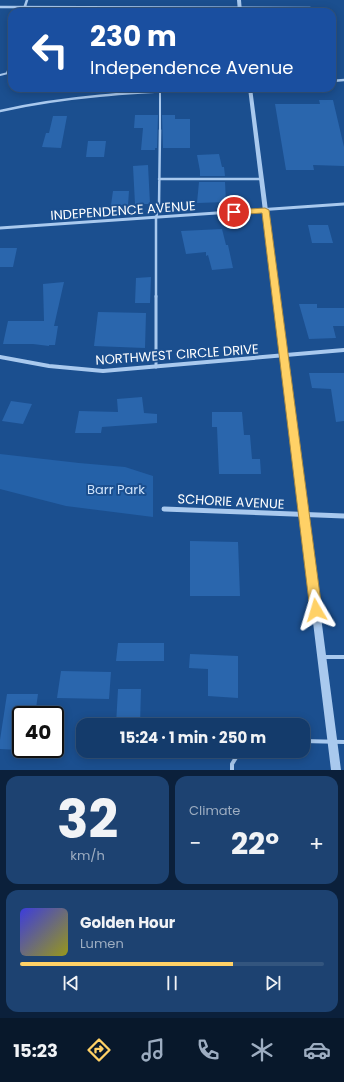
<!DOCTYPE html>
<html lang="en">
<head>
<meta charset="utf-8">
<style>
	body { margin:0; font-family:Poppins,sans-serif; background:#1d4271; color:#f1f3f6; height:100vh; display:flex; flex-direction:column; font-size:15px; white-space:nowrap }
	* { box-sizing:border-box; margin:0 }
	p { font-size:13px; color:#9dadc1 }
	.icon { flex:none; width:22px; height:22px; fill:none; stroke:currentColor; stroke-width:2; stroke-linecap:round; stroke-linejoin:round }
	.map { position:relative; height:770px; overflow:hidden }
	.side { display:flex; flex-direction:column; gap:6px; padding:6px; background:#0b203b; flex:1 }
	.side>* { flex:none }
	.guide { position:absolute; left:8px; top:8px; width:328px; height:84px; border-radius:12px; box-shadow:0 2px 10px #0003,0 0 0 1px #33557e; background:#1a4fa0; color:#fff; overflow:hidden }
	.speed { position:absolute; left:12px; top:706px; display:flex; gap:8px; font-size:20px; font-weight:700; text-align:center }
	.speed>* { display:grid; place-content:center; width:52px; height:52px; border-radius:50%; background:#143b6b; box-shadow:0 2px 10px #0003,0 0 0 1px #33557e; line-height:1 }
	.speed .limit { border:2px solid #111; border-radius:6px; background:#fff; color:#111 }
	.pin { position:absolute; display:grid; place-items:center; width:34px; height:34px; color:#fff; margin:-17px; border:2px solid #fff; border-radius:50%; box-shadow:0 1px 4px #0007 }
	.me { position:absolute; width:44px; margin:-22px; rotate:353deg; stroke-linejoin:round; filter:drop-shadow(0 0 3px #0008) }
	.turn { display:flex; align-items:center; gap:14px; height:84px; padding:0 16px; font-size:18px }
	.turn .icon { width:52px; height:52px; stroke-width:2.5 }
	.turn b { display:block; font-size:28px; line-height:34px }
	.big { font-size:30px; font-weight:700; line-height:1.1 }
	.side .widget { flex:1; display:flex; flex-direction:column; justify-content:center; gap:6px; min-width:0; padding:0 14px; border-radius:12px; background:#1d4271 }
	.side .dial { align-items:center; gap:0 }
	.dial b { font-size:52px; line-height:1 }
	.song { display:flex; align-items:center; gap:12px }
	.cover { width:48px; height:48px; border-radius:6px; background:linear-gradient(135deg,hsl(240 70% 55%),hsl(60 70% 35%)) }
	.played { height:4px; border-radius:2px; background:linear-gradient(90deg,#ffd166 70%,#33557e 70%) }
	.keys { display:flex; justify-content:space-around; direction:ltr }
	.heat { display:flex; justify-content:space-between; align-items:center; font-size:22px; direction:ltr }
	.side .tiles { flex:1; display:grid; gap:6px; grid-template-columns:1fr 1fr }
	.widget:last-child { grid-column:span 2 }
	.trip { position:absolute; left:76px; top:718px; width:234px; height:40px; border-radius:12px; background:#143b6b; box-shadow:0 2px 10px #0003,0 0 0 1px #33557e; font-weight:700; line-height:40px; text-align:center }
	.menu { display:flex; height:64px; justify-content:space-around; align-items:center; background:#08182b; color:#9dadc1 }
	.menu .icon { width:28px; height:28px }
	.menu .on { color:#ffd166 }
	.menu b { font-size:18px; color:#f1f3f6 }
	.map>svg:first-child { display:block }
	.green { fill:#2461a8 }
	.building { fill:#2a66ad }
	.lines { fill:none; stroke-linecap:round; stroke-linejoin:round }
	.service-far3 { stroke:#a9c9ee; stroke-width:2 }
	.service-far2 { stroke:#a9c9ee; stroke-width:2.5 }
	.service-far1 { stroke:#a9c9ee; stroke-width:3 }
	.service { stroke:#a9c9ee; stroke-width:4 }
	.minor-far3 { stroke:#a9c9ee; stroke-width:2.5 }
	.minor-far2 { stroke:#a9c9ee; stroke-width:3 }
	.minor-far1 { stroke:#a9c9ee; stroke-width:4 }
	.minor { stroke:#a9c9ee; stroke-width:5 }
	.tertiary { fill:#a9c9ee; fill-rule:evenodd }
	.route { fill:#ffd166; stroke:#a68842 }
	.labels { text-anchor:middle; stroke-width:4; stroke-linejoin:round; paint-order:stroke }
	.street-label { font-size:13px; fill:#fff; stroke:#1b4f8f }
	.park-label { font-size:13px; fill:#cfe3fa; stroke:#1b4f8f }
</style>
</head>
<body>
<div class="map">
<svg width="344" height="770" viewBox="0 0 344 770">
	<rect width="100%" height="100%" fill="#1b4f8f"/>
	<path class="green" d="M 0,454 L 79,463 L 125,467 L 153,476 L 153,517 L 66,506 L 0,489 Z"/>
	<path class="building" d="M 319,100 L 333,100 L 344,147 L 344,166 L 313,165 L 314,170 L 286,170 L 275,104 L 320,104 Z
		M 135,115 L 158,115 L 157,148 L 155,148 L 155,150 L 141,150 L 143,128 L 134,128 Z
		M 162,115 L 175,115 L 175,119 L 190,119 L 190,148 L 163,148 Z
		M 53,116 L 67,116 L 61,148 L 42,147 L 46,133 L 49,133 Z
		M 88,141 L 106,141 L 104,157 L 86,157 Z
		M 219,154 L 222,167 L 224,167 L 225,176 L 200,176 L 200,171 L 197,155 Z
		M 148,165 L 150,204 L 135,204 L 133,166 Z
		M 199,182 L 225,182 L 226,202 L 197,203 Z
		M 113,191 L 129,191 L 128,205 L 111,205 Z
		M 308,225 L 328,225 L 333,243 L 312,243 Z
		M 222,229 L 226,245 L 228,245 L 233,268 L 212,270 L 208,255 L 206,256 L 206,252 L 186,254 L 181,231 Z
		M 0,248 L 17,248 L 13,267 L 0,267 Z
		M 151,277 L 150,303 L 135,303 L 136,278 Z
		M 64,282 L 54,326 L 58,326 L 55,345 L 49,345 L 49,346 L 33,344 L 3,344 L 8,321 L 44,321 L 43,284 Z
		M 299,304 L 317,304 L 317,308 L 344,308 L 344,326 L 333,326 L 336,338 L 309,339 Z
		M 98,312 L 146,313 L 145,348 L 94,346 Z
		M 309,373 L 344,373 L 344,421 L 336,422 L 331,389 L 312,388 Z
		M 142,397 L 144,413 L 157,414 L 157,423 L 102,427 L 101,433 L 75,433 L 79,411 L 118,412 L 117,399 Z
		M 11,401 L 32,404 L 23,424 L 2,421 Z
		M 212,412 L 242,412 L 244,435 L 250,435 L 252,459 L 260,459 L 261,474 L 219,474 L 217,427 L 212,427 Z
		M 190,541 L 238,542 L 240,596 L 190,596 Z
		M 118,643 L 164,643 L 164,661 L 116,661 Z
		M 190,654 L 238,656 L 238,698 L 208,696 L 208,669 L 189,668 Z
		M 61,671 L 111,672 L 109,699 L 57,698 Z
		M 118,689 L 141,689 L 140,725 L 116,725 Z
		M 7,694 L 38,694 L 35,715 L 21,715 L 21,750 L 0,749 L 0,740 Z"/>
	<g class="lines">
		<path class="service-far3" d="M 7,73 L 12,61
			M 0,75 L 12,72
			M 160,131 L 160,92"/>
		<path class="service-far2" d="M 159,179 L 261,179
			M 156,297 L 156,218 L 159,205 L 160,130"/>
		<path class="service-far1" d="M 156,296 L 156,367"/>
		<path class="service" d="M 324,657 L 344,657
			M 303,741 L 344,742
			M 232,770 L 232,764 L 240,751"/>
		<path class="minor-far3" d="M 25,6 L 27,0
			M 0,7 L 310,8
			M 332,81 L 344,80
			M 0,111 C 75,94 151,92 227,88"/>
		<path class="minor-far2" d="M 0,228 L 344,204"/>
		<path class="minor-far1" d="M 0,357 L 49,366 L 103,371 L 344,350"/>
		<path class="minor" d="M 164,509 L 344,516"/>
		<path class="tertiary" d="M 237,0 L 241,0 L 242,12 L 238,12 Z
			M 248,88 L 252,88 L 341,770 L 331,770 Z"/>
	</g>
	<path class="route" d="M 265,208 L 269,210 L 322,610 L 320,613 L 316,614 L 312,613 L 310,610 L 262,213 L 234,215 L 231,212 L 234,210 Z"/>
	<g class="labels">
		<g class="street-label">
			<text transform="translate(123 210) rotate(-4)" y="5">INDEPENDENCE AVENUE</text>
			<text transform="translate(177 354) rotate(-4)" y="5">NORTHWEST CIRCLE DRIVE</text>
			<text transform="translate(231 501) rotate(3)" y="5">SCHORIE AVENUE</text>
		</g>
		<g class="park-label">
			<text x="116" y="494">Barr Park</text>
		</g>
	</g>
</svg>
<div class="speed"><div class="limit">40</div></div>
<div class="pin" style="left:234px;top:212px;background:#d93025"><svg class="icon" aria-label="arrive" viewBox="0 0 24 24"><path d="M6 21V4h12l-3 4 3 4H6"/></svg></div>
<svg class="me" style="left:316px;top:610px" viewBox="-20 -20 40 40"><path d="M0-17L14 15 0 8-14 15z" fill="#ffd166" stroke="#fff" stroke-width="4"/></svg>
<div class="trip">15:24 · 1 min · 250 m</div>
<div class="guide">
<div class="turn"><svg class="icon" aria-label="left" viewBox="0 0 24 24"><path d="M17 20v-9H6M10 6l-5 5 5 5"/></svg><div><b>230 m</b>Independence Avenue</div></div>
</div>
</div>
<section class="side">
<div class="tiles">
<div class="widget dial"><b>32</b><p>km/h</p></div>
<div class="widget"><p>Climate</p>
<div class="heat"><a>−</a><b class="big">22°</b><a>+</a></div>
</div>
<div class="widget">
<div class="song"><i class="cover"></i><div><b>Golden Hour</b><p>Lumen</p></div></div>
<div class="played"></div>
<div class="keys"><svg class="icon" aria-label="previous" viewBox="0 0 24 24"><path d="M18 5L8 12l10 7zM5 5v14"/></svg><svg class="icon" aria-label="pause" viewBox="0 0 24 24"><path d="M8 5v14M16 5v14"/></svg><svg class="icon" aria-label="next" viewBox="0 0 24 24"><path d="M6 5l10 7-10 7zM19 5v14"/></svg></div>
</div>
</div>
</section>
<nav class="menu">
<b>15:23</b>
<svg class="icon on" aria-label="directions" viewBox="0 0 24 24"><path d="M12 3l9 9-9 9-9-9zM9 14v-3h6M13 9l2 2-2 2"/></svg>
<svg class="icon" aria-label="music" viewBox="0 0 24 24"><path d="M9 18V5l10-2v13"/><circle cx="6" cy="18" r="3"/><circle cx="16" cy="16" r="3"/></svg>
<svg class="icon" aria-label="phone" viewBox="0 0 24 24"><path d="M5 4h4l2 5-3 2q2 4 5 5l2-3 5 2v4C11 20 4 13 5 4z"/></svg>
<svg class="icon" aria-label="climate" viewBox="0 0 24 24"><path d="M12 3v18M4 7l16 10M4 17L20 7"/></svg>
<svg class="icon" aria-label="car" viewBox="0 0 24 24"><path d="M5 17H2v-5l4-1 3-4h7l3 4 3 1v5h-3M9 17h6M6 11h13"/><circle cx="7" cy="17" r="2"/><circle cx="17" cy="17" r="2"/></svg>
</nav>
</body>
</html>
